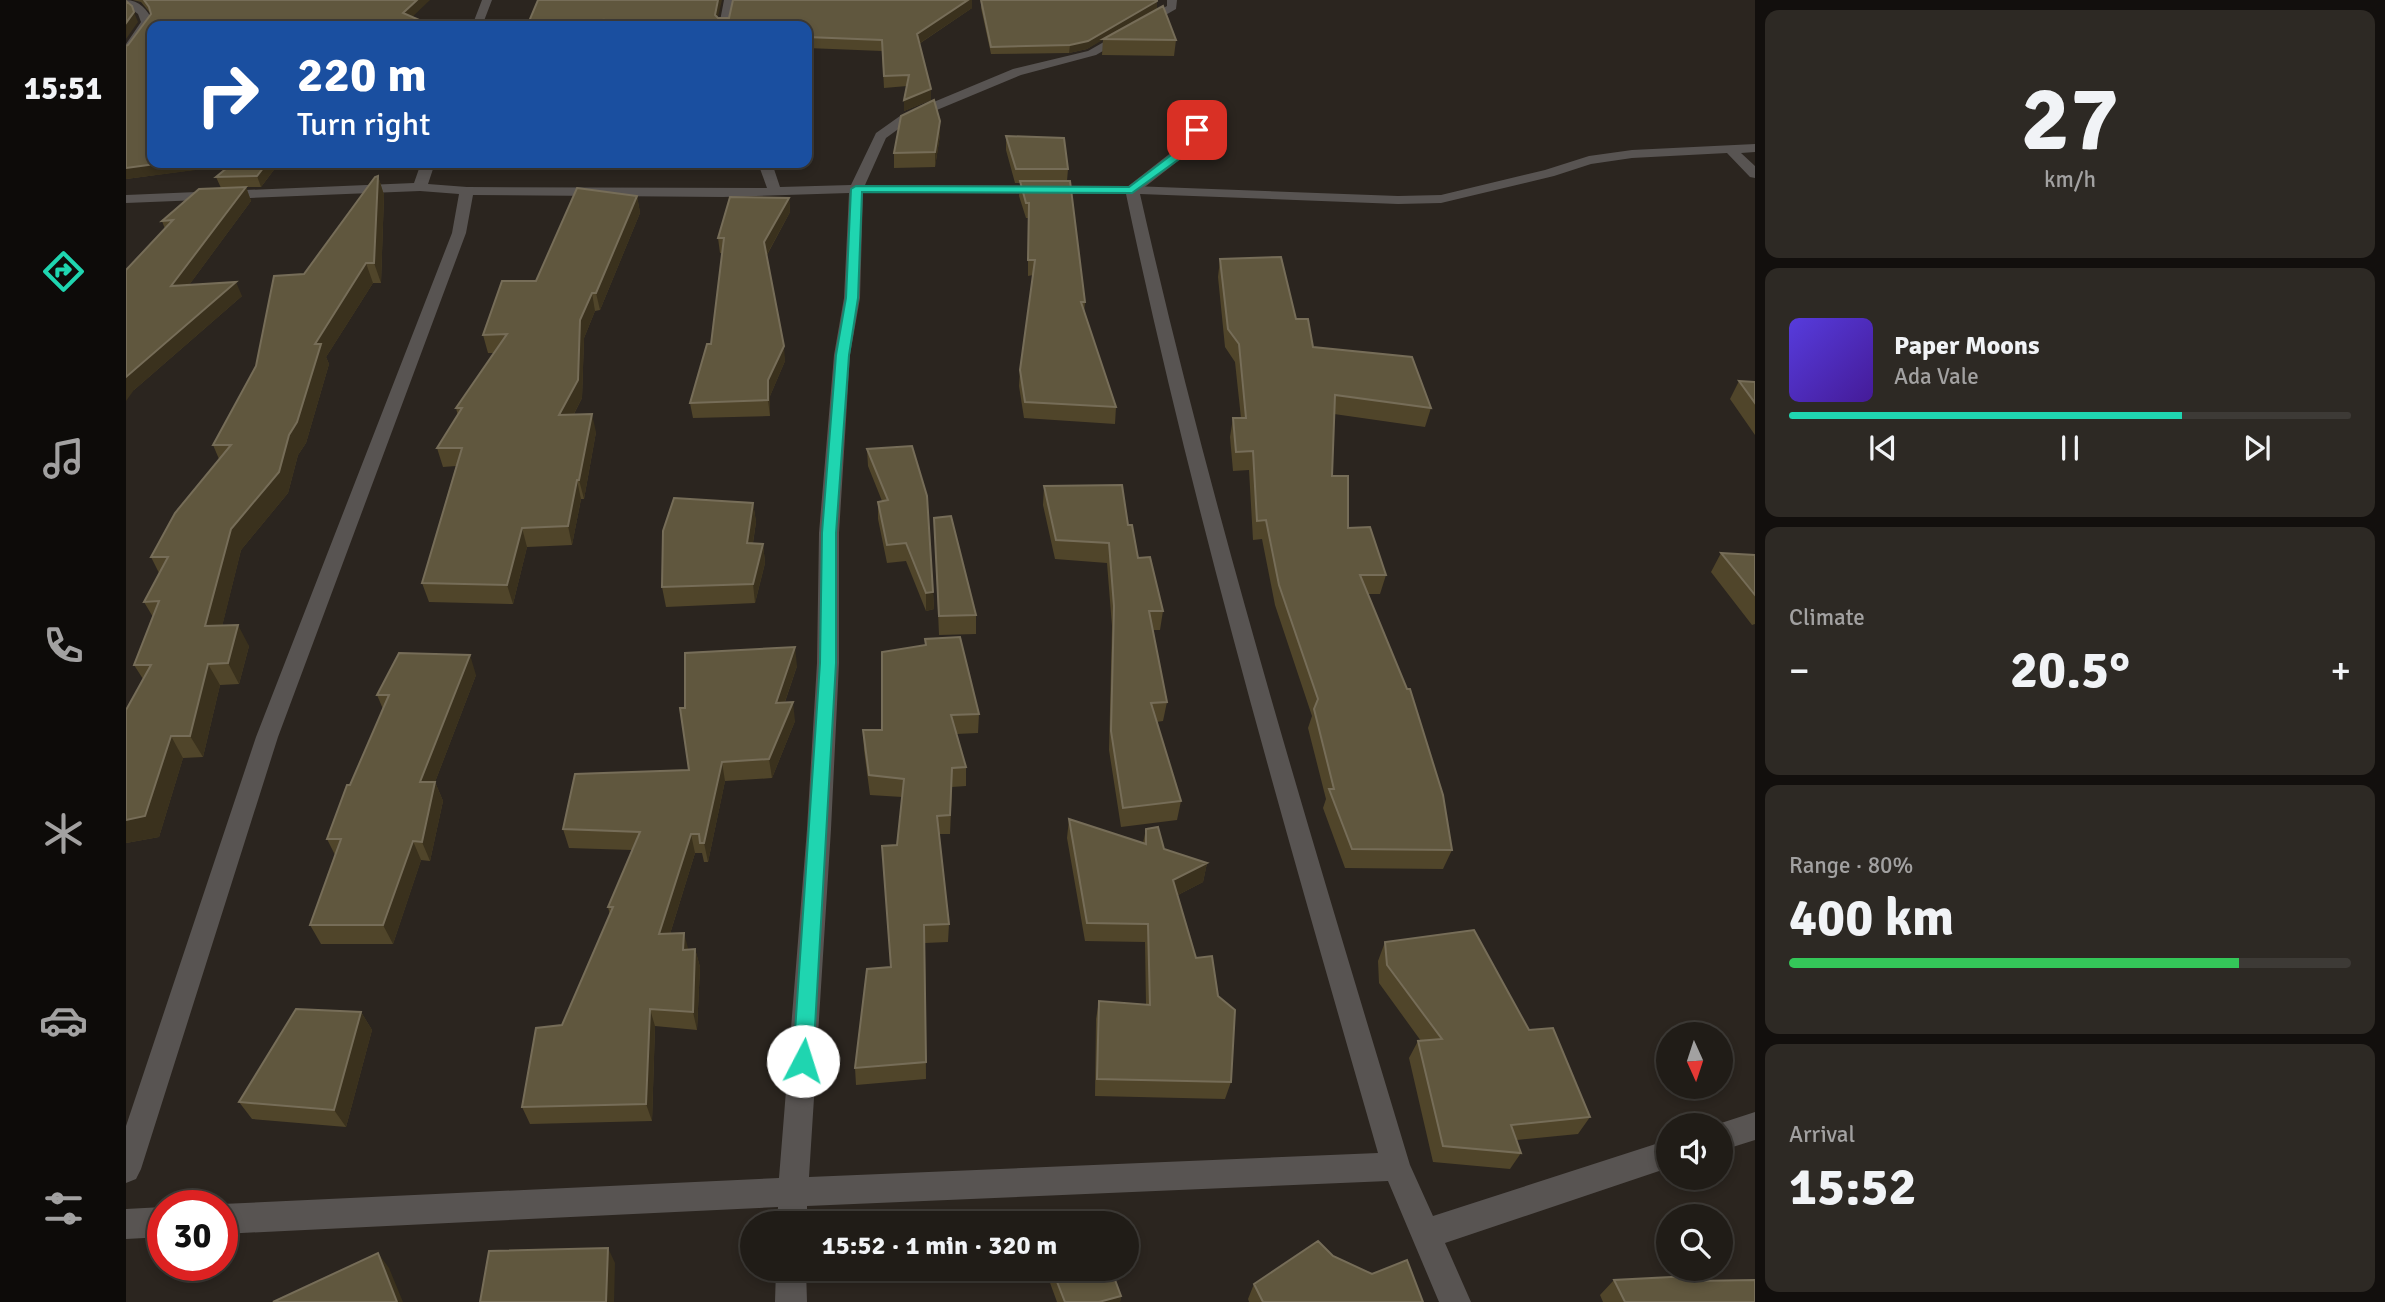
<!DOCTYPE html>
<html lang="en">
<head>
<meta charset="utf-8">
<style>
	body { margin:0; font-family:Signika,sans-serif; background:#2d2924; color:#f1f3f6; height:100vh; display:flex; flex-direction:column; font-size:26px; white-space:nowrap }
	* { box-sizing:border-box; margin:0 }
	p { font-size:23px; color:#a2a1a1 }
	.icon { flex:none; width:38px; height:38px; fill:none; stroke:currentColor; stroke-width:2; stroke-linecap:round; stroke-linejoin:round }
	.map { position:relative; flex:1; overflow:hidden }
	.panel { display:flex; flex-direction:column; gap:10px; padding:10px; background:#120f0d; width:630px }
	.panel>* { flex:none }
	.hud { position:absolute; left:21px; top:21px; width:665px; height:147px; border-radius:14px; box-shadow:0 4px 10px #0003,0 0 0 2px #3d3a36; background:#1a4fa0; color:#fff; overflow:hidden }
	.needle { width:46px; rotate:177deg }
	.tools { position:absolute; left:1530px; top:1022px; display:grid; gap:14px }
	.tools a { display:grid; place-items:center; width:77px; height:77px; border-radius:50%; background:#201c17; box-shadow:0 4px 10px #0003,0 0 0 2px #3d3a36; font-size:35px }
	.speed { position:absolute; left:21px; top:1190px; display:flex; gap:14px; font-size:35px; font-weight:700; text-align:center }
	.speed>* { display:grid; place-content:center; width:91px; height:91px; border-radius:50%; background:#201c17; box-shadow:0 4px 10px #0003,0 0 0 2px #3d3a36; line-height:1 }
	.speed .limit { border:10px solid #d22; background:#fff; color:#111 }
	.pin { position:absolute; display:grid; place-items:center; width:60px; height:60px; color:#fff; margin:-30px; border-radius:14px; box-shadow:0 4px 10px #0006 }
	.me { position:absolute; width:77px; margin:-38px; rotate:5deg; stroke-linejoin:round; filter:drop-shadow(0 0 5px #0008) }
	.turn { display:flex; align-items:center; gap:24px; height:147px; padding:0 35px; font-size:32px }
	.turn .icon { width:91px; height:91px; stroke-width:2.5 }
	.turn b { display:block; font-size:49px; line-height:60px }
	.big { font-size:52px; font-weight:800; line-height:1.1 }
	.panel .tile { flex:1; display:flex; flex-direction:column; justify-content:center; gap:10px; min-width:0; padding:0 24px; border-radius:14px; background:#2d2924 }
	.panel .dial { align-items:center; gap:0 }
	.dial b { font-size:91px; line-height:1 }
	.song { display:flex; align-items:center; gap:21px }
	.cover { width:84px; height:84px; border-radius:10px; background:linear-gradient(135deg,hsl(250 70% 55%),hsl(260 70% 35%)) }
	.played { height:7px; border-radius:4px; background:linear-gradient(90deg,#1fd5b0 70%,#3d3a36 70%) }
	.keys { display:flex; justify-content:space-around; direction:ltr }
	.heat { display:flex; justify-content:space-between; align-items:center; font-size:38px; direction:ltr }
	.charge { height:10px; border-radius:5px; background:linear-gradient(90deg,#34c759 80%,#3d3a36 0) }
	.trip { position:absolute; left:614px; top:1211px; width:399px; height:70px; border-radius:35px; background:#201c17; box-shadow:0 4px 10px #0003,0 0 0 2px #3d3a36; font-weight:800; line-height:70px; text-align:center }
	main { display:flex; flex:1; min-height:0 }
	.tab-bar { display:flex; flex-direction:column; width:126px; justify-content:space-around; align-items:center; background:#0d0b09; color:#a2a1a1 }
	.tab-bar .icon { width:49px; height:49px }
	.tab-bar .active { color:#1fd5b0 }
	.tab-bar b { font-size:32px; color:#f1f3f6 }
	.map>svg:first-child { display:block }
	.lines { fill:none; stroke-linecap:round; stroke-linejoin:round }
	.lane { fill:#585452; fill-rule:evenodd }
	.street { fill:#585452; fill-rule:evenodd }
	.wall { fill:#50452a }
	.shaded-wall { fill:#3a311d }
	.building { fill:#60573e; stroke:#766d58; stroke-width:2 }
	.route { fill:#1fd5b0; stroke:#148a72; stroke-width:2 }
</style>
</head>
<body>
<main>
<nav class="tab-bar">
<b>15:51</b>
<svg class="icon active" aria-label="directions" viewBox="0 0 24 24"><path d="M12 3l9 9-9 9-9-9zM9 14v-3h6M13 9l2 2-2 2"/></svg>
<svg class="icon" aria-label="music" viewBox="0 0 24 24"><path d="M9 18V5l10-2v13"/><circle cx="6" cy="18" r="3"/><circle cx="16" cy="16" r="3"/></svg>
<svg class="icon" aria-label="phone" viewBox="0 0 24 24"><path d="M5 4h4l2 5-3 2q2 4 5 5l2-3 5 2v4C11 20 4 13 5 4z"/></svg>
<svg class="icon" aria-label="climate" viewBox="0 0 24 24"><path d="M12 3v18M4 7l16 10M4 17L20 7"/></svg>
<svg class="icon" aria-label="car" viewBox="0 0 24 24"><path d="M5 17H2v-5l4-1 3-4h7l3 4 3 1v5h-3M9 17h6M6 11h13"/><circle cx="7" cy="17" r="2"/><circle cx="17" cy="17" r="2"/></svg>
<svg class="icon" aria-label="filters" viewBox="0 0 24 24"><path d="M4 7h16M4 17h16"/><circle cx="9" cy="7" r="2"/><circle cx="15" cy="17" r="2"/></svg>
</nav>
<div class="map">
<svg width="1629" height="1302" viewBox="0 0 1629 1302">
	<rect width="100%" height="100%" fill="#2b251f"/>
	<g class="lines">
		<path class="lane" d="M 1085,105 L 1091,109 L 1061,154 L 1011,193 L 1001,193 L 1001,187 L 1051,148 L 1081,106 Z"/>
		<path class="street" d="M 0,0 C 13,0 22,10 27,22 L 4,54 L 0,55 L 0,44 L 15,22 L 12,14 L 0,5 Z
			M 356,0 L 366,0 L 356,26 L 346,26 Z
			M 598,0 L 608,0 L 604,26 L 593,26 Z
			M 1041,0 L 1051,0 L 1050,9 L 970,55 L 895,75 L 782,122 L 760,138 L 739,185 L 1006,186 L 1272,196 L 1315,195 L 1419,170 L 1463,156 L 1506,150 L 1629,144 L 1629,152 L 1615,153 L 1629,166 L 1629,178 L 1624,177 L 1601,153 L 1506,158 L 1465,164 L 1428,176 L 1315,203 L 1272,204 L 1014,194 C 1088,522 1187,843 1284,1165 L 1307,1216 L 1542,1140 L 1542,1168 L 1319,1243 L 1345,1302 L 1313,1302 L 1262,1181 L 681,1206 L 681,1223 L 651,1223 L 652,1207 L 96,1234 L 96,1206 L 92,1206 L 96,1204 L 653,1178 L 681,829 L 691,663 L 693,533 L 708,355 L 718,298 L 723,193 L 597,197 L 347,195 L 340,233 L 152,737 L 15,1169 L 10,1179 L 0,1183 L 0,1126 L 130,737 L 326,233 L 333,194 L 294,191 L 0,203 L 0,195 L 288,183 L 295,163 L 309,163 L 302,184 L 341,187 L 641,188 L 632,163 L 646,163 L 654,187 L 725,185 L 750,133 L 774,116 L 887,69 L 962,51 L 1041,6 ZM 737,193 L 1000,194 C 1068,518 1161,835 1252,1153 L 683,1177 L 705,829 L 713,663 L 713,533 L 724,355 L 734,298 Z
			M 1629,1112 L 1629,1140 L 1594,1151 L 1594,1125 L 1589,1125 Z
			M 37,1207 L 37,1237 L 0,1239 L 0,1209 Z
			M 650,1269 L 680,1269 L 681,1302 L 649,1302 Z"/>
	</g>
	<path class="wall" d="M 7,0 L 304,0 L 26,26 L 153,163 L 135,187 L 120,187 L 125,201 L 63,285 L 116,296 L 8,390 L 39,229 L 36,221 L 95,188 L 90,177 L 104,165 L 0,179 L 2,45 L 25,14 L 15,2 Z
		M 855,0 L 1031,1 L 1031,9 L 1050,40 L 1048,56 L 976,55 L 977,39 L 961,49 L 943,53 L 865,54 L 855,8 Z
		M 846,8 L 793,44 L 805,100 L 778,111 L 781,86 L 758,88 L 756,51 L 681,48 L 681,26 L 592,18 Z
		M 814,135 L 809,167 L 768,168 L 768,153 Z
		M 880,136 L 942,169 L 941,181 L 959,302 L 958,313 L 990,407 L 989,424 L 898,418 L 893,386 L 894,370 L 907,275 L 902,276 L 902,218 L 900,218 L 893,196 L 894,183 L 889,183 L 880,150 Z
		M 252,176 L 258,195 L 255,283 L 247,283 L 200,357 L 203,364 L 180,443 L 172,455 L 162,493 L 115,550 L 96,626 L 123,646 L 113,684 L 94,685 L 77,757 L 57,758 L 33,837 L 0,843 L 0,710 L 17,679 L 8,665 L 27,617 L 18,602 L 33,573 L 25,557 L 93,459 L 87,445 L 130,366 L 178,274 Z
		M 511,196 L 514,213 L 474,310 L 469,311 L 458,338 L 456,398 L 448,414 L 470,432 L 458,499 L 455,499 L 446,545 L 401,547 L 387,604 L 303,602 L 296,583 L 330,466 L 317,467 L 311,448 L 332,416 L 330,408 L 368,353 L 362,353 L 357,335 L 410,281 Z
		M 663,198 L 664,212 L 641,255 L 659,361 L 644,396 L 644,416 L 567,418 L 564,403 L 585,344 L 596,253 L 594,253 L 592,238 Z
		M 1094,259 L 1170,319 L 1187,347 L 1305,408 L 1299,427 L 1208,414 L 1206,476 L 1222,528 L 1260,575 L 1254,594 L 1242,594 L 1326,850 L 1317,869 L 1219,868 L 1197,808 L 1200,799 L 1182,728 L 1186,716 L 1149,605 L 1136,539 L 1127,540 L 1123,470 L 1107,471 L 1104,437 L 1107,418 L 1115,418 L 1109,362 L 1099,347 L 1092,277 Z
		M 1613,381 L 1629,382 L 1629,435 L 1604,399 Z
		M 741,449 L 807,592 L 808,609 L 800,611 L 780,561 L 761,563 L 752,519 L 752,502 L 756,501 L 742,466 Z
		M 918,486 L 1002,525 L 1012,558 L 1037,611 L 1034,630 L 1026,630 L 1041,702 L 1037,721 L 1030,722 L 1055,801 L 1051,820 L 995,827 L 983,750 L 986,626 L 981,563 L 929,559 L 917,505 Z
		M 627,503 L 630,522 L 627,543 L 637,544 L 639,563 L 629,603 L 540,607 L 536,587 Z
		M 808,518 L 850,615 L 850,634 L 813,635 Z
		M 1595,553 L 1629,555 L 1629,624 L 1626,625 L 1585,572 Z
		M 799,639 L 853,714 L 852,733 L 830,734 L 840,767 L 840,786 L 826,787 L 824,834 L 813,834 L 823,924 L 822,942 L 799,943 L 800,1079 L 730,1085 L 729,1068 L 765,967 L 771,845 L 776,797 L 744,795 L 738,750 L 737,730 L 756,730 L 799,645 Z
		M 671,666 L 659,702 L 669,721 L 646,778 L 599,781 L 582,862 L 578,862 L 576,853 L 569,853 L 544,934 L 562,949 L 569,949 L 574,967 L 571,1030 L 529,1026 L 526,1121 L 404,1124 L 396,1107 L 436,1025 L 484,915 L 482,907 L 506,850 L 443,848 L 437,829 L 563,770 L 559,708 Z
		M 350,675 L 309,782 L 317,801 L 304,861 L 295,860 L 267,944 L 195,944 L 184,925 L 209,855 L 201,839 L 257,709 L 251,695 Z
		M 943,819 L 1017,843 L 1020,829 L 1038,849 L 1081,863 L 1077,882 L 1052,895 L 1105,1082 L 1099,1099 L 969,1096 L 970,1019 L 973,1001 L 1020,1005 L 1019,942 L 959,941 L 941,838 Z
		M 1259,942 L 1403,1030 L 1464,1117 L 1452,1134 L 1391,1140 L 1395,1153 L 1384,1169 L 1307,1162 L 1283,1058 L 1292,1041 L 1295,1041 L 1253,983 L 1252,961 Z
		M 235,1012 L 246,1030 L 220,1127 L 126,1119 L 113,1102 Z
		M 1207,1256 L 1297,1302 L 1123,1302 L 1122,1299 L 1128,1284 Z
		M 919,1269 L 985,1269 L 995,1296 L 994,1302 L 931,1302 Z
		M 1488,1280 L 1566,1281 L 1629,1302 L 1477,1302 L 1474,1295 Z"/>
	<path class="shaded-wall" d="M 291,0 L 304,0 L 280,23 L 277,13 Z
		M 592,0 L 596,0 L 590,25 L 589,15 Z
		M 842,0 L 846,0 L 846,8 L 791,45 L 791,34 Z
		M 1031,1 L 1031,9 L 961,49 L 943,53 L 944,45 Z
		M 8,12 L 12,22 L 0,39 L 0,23 Z
		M 477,20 L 478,26 L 411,26 Z
		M 805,89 L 805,100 L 778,111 L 778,100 Z
		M 814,121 L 814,135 L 809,167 L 809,152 Z
		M 37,163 L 124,163 L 0,179 L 0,168 Z
		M 141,163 L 153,163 L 135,187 L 131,176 Z
		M 252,176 L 258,195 L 255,283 L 248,263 Z
		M 120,187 L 125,201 L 52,300 L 45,286 Z
		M 511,196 L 514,213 L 474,310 L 470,293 Z
		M 663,198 L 664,212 L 640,256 L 638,242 Z
		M 240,263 L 247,283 L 200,357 L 203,364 L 180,443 L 172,455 L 162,493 L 115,550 L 91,647 L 79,626 L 105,529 L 163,435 L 189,344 Z
		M 110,282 L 116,296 L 8,390 L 0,401 L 0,377 Z
		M 466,293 L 469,311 L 458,338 L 456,398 L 438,433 L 433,415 L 454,320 Z
		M 658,346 L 659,361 L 644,396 L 644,416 L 642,400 L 642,380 Z
		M 466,414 L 470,432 L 458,499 L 453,480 Z
		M 451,480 L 455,499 L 446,545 L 442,526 Z
		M 627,503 L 630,522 L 624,562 L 621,543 Z
		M 396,528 L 401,547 L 387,604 L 381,585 Z
		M 637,544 L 639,563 L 629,603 L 627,584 Z
		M 807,592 L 808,609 L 800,611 L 800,593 Z
		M 112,625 L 123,646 L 113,684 L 102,663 Z
		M 669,647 L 671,666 L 652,722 L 650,703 Z
		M 344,655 L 350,675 L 309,782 L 317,801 L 304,861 L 296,842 L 294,782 Z
		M 82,664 L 94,685 L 77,757 L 64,736 Z
		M 667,702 L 669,721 L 646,778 L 643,759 Z
		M 45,736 L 57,758 L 33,837 L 0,843 L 0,820 Z
		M 596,762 L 599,781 L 582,862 L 578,843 Z
		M 565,834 L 569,853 L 538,953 L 533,934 Z
		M 287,841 L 295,860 L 267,944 L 257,925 Z
		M 1081,863 L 1077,882 L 1044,899 L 1047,880 Z
		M 558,933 L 563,952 L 557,950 Z
		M 569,949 L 574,967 L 571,1030 L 567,1012 Z
		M 524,1009 L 529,1026 L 526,1121 L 520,1104 Z
		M 235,1012 L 246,1030 L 220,1127 L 208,1110 Z
		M 482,1248 L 489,1263 L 488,1302 L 480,1302 Z
		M 252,1253 L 263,1268 L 277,1302 L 271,1302 Z
		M 995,1296 L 994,1302 L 973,1302 Z"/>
	<path class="building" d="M 18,0 L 291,0 L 277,13 L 307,26 L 26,26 L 26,163 L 37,163 L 0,168 L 0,46 L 2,45 L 25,14 L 23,7 Z
		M 412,0 L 592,0 L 589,15 L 592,18 L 603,18 L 607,0 L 842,0 L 791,34 L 805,89 L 778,100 L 783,75 L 758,76 L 756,40 L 681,37 L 681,26 L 474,26 L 477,20 L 401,26 Z
		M 855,0 L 1031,0 L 1031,1 L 962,41 L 944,45 L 865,47 Z
		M 0,1 L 6,6 L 8,12 L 0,23 Z
		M 1037,6 L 1050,40 L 977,39 Z
		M 808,100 L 814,121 L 809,152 L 768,153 L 775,116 Z
		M 880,136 L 938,138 L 942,169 L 890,169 Z
		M 107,163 L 141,163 L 131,176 L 90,177 Z
		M 252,176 L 248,263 L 240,263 L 189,344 L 195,344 L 171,422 L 163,435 L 153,472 L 105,529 L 79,626 L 112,625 L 102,663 L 82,664 L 64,736 L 45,736 L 19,816 L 0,820 L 0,710 L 25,665 L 8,665 L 33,601 L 18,602 L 42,557 L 25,557 L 49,513 L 105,445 L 87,445 L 130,366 L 148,276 L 178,274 L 249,177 Z
		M 894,181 L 944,181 L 959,302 L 955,302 L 990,407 L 899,402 L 894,370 L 909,260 L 902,260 L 903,203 L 900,203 Z
		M 120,187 L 45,286 L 110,282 L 0,377 L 0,270 L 47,220 L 36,221 L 73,189 Z
		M 451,188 L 511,196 L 470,293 L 466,293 L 454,320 L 452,380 L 433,415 L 466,414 L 453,480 L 451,480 L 442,526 L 396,528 L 381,585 L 296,583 L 336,448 L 311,448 L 336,408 L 330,408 L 381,334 L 357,335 L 376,281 L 410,281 Z
		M 604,197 L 663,198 L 638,242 L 658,346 L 642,380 L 642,400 L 564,403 L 581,344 L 585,344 L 598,238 L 592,238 Z
		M 1155,257 L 1170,319 L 1182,319 L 1187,347 L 1286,357 L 1305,408 L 1209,395 L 1206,476 L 1222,476 L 1222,528 L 1244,527 L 1260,575 L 1234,575 L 1281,689 L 1284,689 L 1317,795 L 1326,850 L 1226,849 L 1203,789 L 1208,789 L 1188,709 L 1192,699 L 1153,585 L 1140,520 L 1131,521 L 1127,451 L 1110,452 L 1107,418 L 1120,418 L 1113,344 L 1102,329 L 1094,259 Z
		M 1613,381 L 1629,382 L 1629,403 Z
		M 786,446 L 801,496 L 807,592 L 800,593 L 780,543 L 761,545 L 752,502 L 762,500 L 741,449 Z
		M 996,485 L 1002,525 L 1006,525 L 1012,558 L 1024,557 L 1037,611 L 1023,611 L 1041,702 L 1025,703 L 1055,801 L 997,808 L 985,731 L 988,606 L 983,543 L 930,540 L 918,486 Z
		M 548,498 L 627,503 L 621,543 L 637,544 L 627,584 L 536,587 L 537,531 Z
		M 825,516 L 850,615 L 813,616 L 808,518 Z
		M 1595,553 L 1629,555 L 1629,595 Z
		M 834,637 L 853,714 L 825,715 L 840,767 L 826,768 L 824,815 L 811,816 L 823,924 L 798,925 L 800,1062 L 729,1068 L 741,969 L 765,967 L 756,846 L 771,845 L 778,779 L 743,775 L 737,730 L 756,730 L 756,652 L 800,645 L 799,639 Z
		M 669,647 L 650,703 L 667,702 L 643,759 L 596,762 L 578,843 L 574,843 L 573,834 L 565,834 L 533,934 L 558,933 L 557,950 L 569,949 L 567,1012 L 524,1009 L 520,1104 L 396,1107 L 410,1028 L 436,1025 L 487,907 L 482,907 L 514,832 L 437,829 L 449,774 L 563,770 L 554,708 L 559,708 L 559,653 Z
		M 273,653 L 344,655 L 294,782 L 309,782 L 296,842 L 287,841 L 257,925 L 184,925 L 215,839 L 201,839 L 221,785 L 224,785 L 263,695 L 251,695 Z
		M 943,819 L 1020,844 L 1020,829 L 1032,827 L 1038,849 L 1081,863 L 1047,880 L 1070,958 L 1086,956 L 1092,996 L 1109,1010 L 1105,1082 L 971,1079 L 973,1001 L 1024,1005 L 1022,924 L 961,923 Z
		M 1348,930 L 1403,1030 L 1427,1028 L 1464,1117 L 1385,1125 L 1395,1153 L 1317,1146 L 1292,1041 L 1316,1039 L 1261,965 L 1259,942 Z
		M 170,1009 L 235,1012 L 208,1110 L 113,1102 Z
		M 964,1212 L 969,1223 L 918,1223 Z
		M 1192,1241 L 1207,1256 L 1246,1274 L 1281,1260 L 1297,1302 L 1137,1302 L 1128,1284 Z
		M 482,1248 L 480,1302 L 354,1302 L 363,1251 Z
		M 252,1253 L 271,1302 L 147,1302 Z
		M 926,1269 L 985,1269 L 995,1296 L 973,1302 L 939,1302 Z
		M 1564,1276 L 1566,1281 L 1629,1280 L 1629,1302 L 1499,1302 L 1488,1280 Z"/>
	<path class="route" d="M 1068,128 L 1076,130 L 1060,154 L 1006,193 L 736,192 L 732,298 L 723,355 L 710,533 L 710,663 L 687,1061 L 684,1068 L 677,1071 L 670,1068 L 667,1061 L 694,663 L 696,533 L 710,355 L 720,298 L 725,189 L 730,186 L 1003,187 L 1053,149 Z"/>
</svg>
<div class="tools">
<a><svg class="needle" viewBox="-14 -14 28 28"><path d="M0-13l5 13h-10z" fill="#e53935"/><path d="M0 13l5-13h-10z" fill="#a2a1a1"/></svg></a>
<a><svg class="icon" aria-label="sound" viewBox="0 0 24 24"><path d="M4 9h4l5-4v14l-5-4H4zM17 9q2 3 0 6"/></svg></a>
<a><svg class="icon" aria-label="search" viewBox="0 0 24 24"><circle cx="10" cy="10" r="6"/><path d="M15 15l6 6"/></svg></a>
</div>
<div class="speed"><div class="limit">30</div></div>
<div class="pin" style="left:1071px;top:130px;background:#d93025"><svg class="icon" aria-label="arrive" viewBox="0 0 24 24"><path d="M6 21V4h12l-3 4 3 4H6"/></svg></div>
<svg class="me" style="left:677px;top:1061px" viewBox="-20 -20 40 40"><circle r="19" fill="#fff"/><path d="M0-13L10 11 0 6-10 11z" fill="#1fd5b0"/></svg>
<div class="trip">15:52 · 1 min · 320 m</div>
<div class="hud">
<div class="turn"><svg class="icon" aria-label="right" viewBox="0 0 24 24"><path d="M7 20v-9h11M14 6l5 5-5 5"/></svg><div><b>220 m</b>Turn right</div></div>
</div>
</div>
<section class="panel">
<div class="tile dial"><b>27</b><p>km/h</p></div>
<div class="tile">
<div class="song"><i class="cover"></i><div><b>Paper Moons</b><p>Ada Vale</p></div></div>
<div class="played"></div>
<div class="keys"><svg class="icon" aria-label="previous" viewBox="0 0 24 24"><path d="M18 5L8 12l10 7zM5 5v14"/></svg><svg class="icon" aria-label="pause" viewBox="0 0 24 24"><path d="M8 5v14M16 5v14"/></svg><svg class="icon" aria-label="next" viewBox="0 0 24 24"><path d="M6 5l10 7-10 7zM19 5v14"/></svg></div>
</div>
<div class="tile"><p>Climate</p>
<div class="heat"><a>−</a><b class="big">20.5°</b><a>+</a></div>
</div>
<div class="tile"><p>Range · 80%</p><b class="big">400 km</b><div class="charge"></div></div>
<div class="tile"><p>Arrival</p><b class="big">15:52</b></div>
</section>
</main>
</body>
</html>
